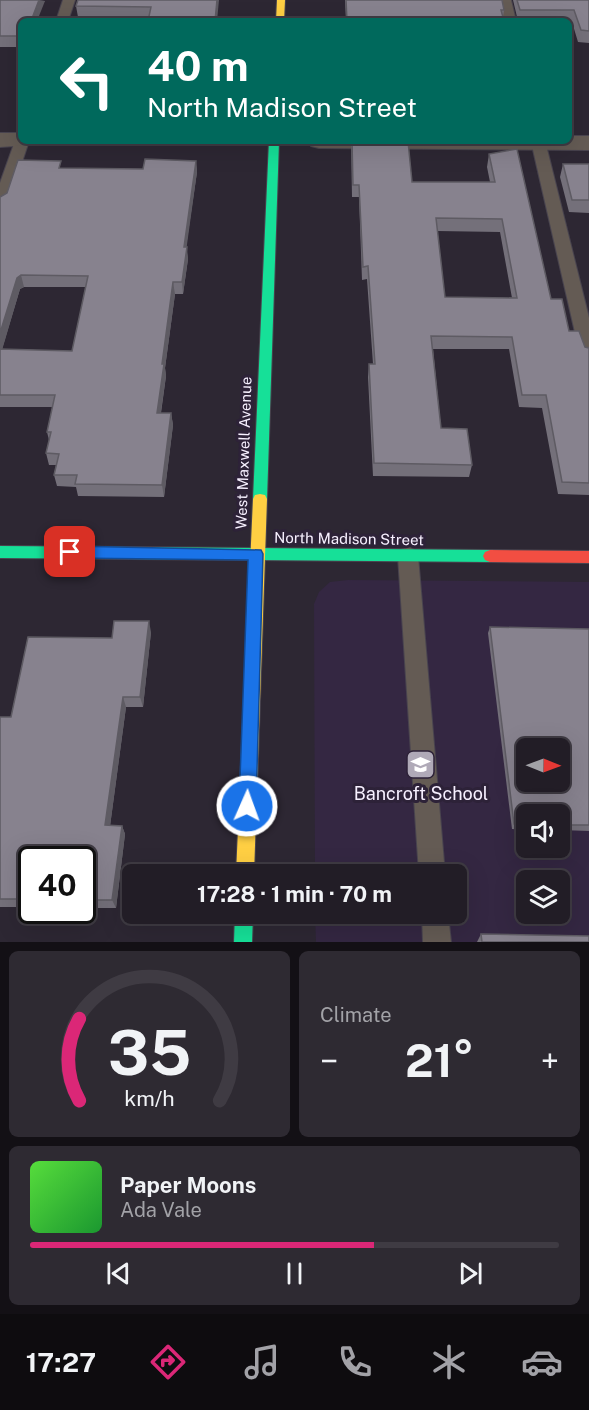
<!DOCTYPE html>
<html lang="en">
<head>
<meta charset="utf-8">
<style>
	body { margin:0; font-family:"Public Sans",sans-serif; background:#2e2a32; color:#f1f3f6; height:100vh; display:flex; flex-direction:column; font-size:22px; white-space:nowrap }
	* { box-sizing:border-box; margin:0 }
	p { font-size:20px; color:#a2a2a7 }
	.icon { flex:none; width:33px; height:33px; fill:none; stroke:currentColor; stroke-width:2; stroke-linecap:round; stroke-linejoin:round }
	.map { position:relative; height:942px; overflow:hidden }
	.panel { display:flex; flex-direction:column; gap:9px; padding:9px; background:#131015; flex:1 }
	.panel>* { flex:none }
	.guide { position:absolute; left:18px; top:18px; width:554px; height:126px; border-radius:9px; box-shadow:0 6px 24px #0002,0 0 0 2px #3f3b43; background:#00695c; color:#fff; overflow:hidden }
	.needle { width:39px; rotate:91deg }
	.tools { position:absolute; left:516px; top:738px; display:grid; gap:12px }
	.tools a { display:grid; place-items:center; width:54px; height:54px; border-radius:9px; background:#221d26; box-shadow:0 6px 24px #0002,0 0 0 2px #3f3b43; font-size:30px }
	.speed { position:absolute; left:18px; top:846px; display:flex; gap:12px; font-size:30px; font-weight:700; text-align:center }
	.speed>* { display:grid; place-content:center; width:78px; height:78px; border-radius:50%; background:#221d26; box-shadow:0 6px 24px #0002,0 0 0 2px #3f3b43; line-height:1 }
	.speed .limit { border:3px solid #111; border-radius:9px; background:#fff; color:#111 }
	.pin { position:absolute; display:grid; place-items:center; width:51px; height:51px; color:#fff; margin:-26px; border-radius:12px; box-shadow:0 3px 9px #0006 }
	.me { position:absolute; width:66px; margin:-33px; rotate:2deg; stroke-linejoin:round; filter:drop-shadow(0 0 4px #0008) }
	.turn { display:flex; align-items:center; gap:21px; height:126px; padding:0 30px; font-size:27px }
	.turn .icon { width:78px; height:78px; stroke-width:2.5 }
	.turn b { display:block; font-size:42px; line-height:51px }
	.big { font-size:45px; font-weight:700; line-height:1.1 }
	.panel .card { flex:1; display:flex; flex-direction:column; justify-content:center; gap:9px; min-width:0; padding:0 21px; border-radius:9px; background:#2e2a32 }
	.panel .dial { align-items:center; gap:0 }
	.dial svg { height:156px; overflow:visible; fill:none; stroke:#3f3b43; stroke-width:7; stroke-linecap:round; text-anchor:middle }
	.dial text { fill:#f1f3f6; stroke:none }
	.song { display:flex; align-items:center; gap:18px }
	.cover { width:72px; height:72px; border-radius:9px; background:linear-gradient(135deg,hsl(110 70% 55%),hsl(130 70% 35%)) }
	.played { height:6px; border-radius:3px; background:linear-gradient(90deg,#db2777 65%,#3f3b43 65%) }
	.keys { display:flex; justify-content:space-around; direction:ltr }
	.heat { display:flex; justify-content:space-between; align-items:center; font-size:33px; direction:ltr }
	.panel .tiles { flex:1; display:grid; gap:9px; grid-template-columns:1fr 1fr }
	.card:last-child { grid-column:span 2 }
	.trip { position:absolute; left:122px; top:864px; width:345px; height:60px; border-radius:9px; background:#221d26; box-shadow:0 6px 24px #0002,0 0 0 2px #3f3b43; font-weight:700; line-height:60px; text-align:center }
	.dock { display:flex; height:96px; justify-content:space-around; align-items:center; background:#0e0c0f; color:#a2a2a7 }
	.dock .icon { width:42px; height:42px }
	.dock .current { color:#db2777 }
	.dock b { font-size:27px; color:#f1f3f6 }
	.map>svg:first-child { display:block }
	.built { fill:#342742; fill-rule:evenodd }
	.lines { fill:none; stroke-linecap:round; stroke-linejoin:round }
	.lane-casing { stroke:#49444f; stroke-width:2 }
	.street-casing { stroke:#49444f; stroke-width:2 }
	.fast-casing { stroke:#49444f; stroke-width:2 }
	.slow-casing { stroke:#49444f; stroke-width:2 }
	.jam-casing { stroke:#49444f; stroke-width:2 }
	.lane { fill:#645b54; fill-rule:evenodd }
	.street { fill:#645b54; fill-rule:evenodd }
	.fast { fill:#16e098; fill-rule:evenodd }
	.slow { fill:#ffcf43; fill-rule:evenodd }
	.jam { fill:#f24e42; fill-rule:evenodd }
	.wall { fill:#74707a; fill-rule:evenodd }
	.shaded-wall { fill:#5e5b63 }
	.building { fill:#87828e; stroke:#5e5b63; stroke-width:1.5; fill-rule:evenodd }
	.route { fill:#1a73e8; stroke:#114b97; stroke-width:1.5 }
	.labels { text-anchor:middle; stroke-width:6; stroke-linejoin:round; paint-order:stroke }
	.street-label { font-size:15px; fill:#f7f0ff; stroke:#2d2238 }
	.near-poi-label { font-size:18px; fill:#f7f0ff; stroke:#2d2238 }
</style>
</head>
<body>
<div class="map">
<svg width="589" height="942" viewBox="0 0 589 942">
	<rect width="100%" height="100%" fill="#2d2733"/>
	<path class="built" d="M 348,580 L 589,582 L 589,942 L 316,942 L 315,914 L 456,914 L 456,874 L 315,874 L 314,604 L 319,592 L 330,582 ZM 526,748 L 560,748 L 560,782 L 526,782 ZM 526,814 L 560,814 L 560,848 L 526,848 ZM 526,880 L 560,880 L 560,914 L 526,914 Z"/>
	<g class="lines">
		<defs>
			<path id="lane" d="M 63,0 L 75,0 L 68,21 L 56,21 Z
				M 499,0 L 511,0 L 516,21 L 504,21 Z
				M 21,137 L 21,141 L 29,141 L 8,204 L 0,209 L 0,183 L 15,141 Z
				M 531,141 L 545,141 L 589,318 L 589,360 L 583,358 L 580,354 Z
				M 408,547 L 415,550 L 418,556 L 445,874 L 419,874 L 398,556 L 401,550 Z
				M 422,914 L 448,914 L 451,942 L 423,942 Z"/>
			<path id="street" d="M 0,133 L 21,133 L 21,141 L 32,141 L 29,145 L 0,147 Z
				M 568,136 L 589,136 L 589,150 L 319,148 L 311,146 L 307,141 L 568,141 Z"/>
			<path id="fast" d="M 269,141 L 279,141 L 267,499 L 265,503 L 255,503 L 253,499 Z
				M 0,546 L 490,550 L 495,552 L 497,556 L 495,560 L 490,562 L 0,558 Z
				M 235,914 L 253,914 L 252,942 L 234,942 Z"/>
			<path id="slow" d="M 277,0 L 285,0 L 284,21 L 276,21 Z
				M 260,494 L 265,495 L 267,499 L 254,874 L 236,874 L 253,499 L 255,495 Z"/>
			<path id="jam" d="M 490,550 L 589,551 L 589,563 L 490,562 L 485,560 L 483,556 L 485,552 Z"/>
		</defs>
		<use href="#lane" class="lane-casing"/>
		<use href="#street" class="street-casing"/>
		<use href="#fast" class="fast-casing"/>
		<use href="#slow" class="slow-casing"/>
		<use href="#jam" class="jam-casing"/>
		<use href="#lane" class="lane"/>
		<use href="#street" class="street"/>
		<use href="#fast" class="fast"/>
		<use href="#slow" class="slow"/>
		<use href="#jam" class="jam"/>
	</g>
	<path class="wall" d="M 0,0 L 45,1 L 21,21 L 21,47 L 0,47 Z
		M 219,0 L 149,18 L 78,17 L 76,6 Z
		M 345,0 L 502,0 L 504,10 L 503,17 L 504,21 L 346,21 Z
		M 513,0 L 589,0 L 589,43 L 578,42 L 572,22 L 568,22 L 568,21 L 518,21 Z
		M 351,141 L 412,182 L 490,182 L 487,167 L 489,154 L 551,299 L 569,331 L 585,347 L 589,348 L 589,495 L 558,494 L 542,408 L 519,407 L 509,349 L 433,349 L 441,428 L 472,465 L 469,477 L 373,476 L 368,377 L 369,364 L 373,364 L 367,279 L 362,280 L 359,197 L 352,197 ZM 437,231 L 500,232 L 512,298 L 445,297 Z
		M 196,161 L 197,172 L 186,247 L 188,259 L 183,294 L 175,294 L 165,368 L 166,376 L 161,413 L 171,413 L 173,425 L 164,497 L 78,496 L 76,487 L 57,486 L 54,475 L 56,465 L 49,465 L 46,453 L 49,440 L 47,432 L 53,407 L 0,407 L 0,197 L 63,168 L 143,169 ZM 24,287 L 86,287 L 72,351 L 2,349 L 20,289 Z
		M 563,164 L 589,164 L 589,213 L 569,212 L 560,177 Z
		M 490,627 L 589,629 L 589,831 L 560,830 L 560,814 L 526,814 L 526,830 L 512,829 L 488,633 Z
		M 151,632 L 143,707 L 126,707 L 110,826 L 122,826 L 125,834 L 116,908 L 82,908 L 82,860 L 32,860 L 32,907 L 0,907 L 0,717 L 11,717 L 112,638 Z
		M 481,934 L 589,942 L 477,942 Z"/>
	<path class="shaded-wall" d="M 39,0 L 45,1 L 37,21 L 31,21 Z
		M 217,0 L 219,0 L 217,21 L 215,21 Z
		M 196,161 L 197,172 L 185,259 L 184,247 Z
		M 187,247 L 188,259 L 183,294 L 182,282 Z
		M 21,275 L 24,287 L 20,289 L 0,357 L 0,333 L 17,278 Z
		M 173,282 L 175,294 L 165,368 L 166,376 L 159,425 L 157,413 L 162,364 Z
		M 171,413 L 173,425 L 164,497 L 162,485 Z
		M 149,621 L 151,632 L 143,707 L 140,697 Z
		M 123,697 L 126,707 L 109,834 L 105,825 Z
		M 122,826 L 125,834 L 116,908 L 112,900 Z"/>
	<path class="building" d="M 0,0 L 39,0 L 31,21 L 21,21 L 21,36 L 0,36 Z
		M 78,0 L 217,0 L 215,21 L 148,21 L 151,7 L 76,6 Z
		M 346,0 L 502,0 L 504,10 L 501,10 L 504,21 L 347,21 Z
		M 517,0 L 589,0 L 589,31 L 581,30 L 574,10 L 520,10 Z
		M 352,141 L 408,141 L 412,182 L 495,182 L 489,154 L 517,149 L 551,299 L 562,299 L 569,331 L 579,331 L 585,347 L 589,348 L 589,483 L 562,482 L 546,395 L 522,395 L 512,337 L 431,336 L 441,428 L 467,429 L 472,465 L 374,463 L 369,364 L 375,364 L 368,266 L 363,267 L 359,185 L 353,185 ZM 436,218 L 502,219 L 517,298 L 445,297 Z
		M 145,159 L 196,161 L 184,247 L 187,247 L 182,282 L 173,282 L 162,364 L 164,364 L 157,413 L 171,413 L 162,485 L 75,484 L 77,475 L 54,475 L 59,454 L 46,453 L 51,432 L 47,432 L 55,395 L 0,395 L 0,349 L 72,351 L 88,276 L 21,275 L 17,278 L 0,333 L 0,197 L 7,193 L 18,160 L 61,161 L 59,168 L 143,169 Z
		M 563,164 L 589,164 L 589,200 L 572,200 Z
		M 114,621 L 149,621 L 140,697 L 123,697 L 105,825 L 122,826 L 112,900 L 82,900 L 82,860 L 32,860 L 32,899 L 0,899 L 0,717 L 11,717 L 28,637 L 112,638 Z
		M 490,627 L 589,629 L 589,825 L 560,825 L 560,814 L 526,814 L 526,824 L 514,824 ZM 526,748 L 560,748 L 560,782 L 526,782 Z
		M 481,934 L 589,936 L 589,942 L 482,942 Z"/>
	<path class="route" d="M 70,546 L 261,550 L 263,554 L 256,806 L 254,812 L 247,814 L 241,812 L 239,806 L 248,560 L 70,558 L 65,557 L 62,552 L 65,548 Z"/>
	<defs>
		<symbol id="school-square" viewBox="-11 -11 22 22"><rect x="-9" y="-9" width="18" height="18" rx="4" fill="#b0aab8" stroke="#2d2238"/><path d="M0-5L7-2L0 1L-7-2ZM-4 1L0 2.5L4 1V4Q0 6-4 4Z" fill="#fff"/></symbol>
	</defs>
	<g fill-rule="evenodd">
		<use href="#school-square" x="404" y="748" width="33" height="33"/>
	</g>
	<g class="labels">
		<g class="street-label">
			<text transform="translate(244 453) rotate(-88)" y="5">West Maxwell Avenue</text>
			<text transform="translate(349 539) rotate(1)" y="5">North Madison Street</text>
		</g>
		<g class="near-poi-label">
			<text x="421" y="800">Bancroft School</text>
		</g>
	</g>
</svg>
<div class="tools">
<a><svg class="needle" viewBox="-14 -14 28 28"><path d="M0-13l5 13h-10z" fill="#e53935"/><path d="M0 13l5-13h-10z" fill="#a2a2a7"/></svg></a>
<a><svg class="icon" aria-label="sound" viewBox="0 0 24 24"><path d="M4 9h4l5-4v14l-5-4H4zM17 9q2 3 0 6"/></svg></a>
<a><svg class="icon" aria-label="layers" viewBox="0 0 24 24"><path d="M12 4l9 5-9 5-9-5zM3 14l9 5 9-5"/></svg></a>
</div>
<div class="speed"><div class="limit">40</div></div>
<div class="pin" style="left:70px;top:552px;background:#d93025"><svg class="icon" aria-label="arrive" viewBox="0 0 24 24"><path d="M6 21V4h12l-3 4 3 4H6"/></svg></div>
<svg class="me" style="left:247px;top:806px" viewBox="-20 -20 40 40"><circle r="17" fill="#1a73e8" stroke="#fff" stroke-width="3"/><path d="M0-11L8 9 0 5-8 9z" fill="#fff"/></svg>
<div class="trip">17:28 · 1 min · 70 m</div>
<div class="guide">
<div class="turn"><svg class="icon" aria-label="left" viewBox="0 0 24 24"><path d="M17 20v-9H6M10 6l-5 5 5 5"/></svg><div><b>40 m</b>North Madison Street</div></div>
</div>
</div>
<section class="panel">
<div class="tiles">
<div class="card dial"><svg viewBox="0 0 100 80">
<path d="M14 69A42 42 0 1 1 86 69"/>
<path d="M14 69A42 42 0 0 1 14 27" stroke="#db2777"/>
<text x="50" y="56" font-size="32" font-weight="700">35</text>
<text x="50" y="72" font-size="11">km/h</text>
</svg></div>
<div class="card"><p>Climate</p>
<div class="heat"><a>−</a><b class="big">21°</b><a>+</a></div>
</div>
<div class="card">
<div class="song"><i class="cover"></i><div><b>Paper Moons</b><p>Ada Vale</p></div></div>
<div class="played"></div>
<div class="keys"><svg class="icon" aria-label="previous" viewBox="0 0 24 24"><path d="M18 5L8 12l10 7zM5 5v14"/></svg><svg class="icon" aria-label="pause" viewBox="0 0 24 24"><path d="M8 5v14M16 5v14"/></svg><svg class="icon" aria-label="next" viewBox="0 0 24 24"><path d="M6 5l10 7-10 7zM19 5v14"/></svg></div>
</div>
</div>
</section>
<nav class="dock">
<b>17:27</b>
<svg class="icon current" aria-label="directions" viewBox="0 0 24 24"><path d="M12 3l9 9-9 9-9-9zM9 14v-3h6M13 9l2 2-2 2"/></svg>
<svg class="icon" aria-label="music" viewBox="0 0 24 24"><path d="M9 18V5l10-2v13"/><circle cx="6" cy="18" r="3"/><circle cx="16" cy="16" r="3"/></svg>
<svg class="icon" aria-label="phone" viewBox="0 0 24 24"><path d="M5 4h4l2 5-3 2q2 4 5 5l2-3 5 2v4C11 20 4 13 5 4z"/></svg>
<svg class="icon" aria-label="climate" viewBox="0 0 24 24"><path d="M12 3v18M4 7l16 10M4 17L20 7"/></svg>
<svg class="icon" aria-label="car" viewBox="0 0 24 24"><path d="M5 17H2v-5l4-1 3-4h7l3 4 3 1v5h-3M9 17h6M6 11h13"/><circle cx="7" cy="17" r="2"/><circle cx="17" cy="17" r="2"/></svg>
</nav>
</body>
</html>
